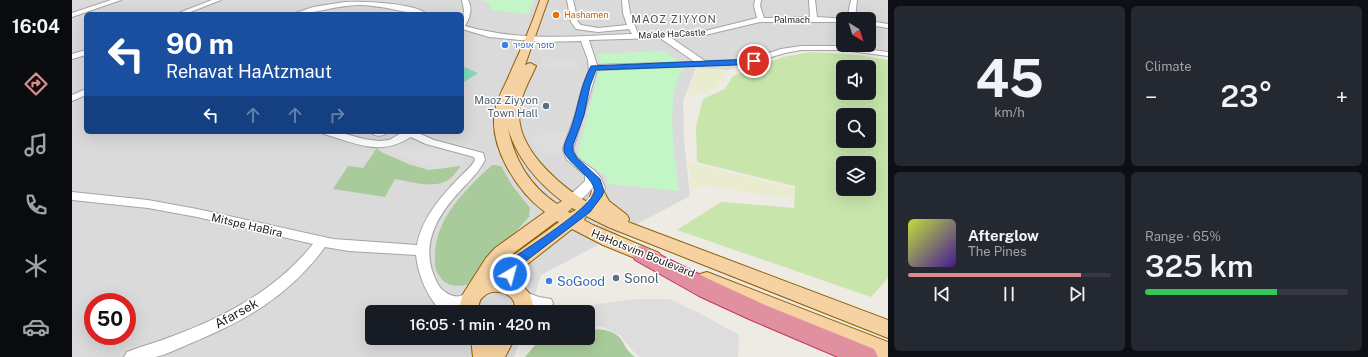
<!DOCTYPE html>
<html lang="en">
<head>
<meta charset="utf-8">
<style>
	body { margin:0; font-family:"Public Sans","Noto Sans Hebrew",sans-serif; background:#242831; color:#f1f3f6; height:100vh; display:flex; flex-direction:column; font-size:15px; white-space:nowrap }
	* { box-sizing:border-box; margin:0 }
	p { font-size:13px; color:#9ea1a6 }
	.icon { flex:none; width:22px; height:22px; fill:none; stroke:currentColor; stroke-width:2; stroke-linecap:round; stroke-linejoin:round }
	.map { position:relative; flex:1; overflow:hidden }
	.panel { display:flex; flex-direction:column; gap:6px; padding:6px; background:#0d0f14; width:480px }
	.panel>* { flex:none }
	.banner { position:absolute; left:12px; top:12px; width:380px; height:122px; border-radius:6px; box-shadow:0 4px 16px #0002; background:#1a4fa0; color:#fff; overflow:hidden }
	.needle { width:26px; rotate:142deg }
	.fabs { position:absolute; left:764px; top:12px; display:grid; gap:8px }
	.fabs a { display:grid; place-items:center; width:40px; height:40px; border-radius:6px; background:#171b24; box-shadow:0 4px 16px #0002; font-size:20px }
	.speed { position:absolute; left:12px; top:293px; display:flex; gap:8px; font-size:20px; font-weight:700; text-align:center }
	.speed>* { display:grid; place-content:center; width:52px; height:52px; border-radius:50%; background:#171b24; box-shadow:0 4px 16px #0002; line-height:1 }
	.speed .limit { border:6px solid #d22; background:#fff; color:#111 }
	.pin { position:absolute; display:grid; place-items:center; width:34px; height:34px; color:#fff; margin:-17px; border:2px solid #fff; border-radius:50%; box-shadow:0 1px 4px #0007 }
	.me { position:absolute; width:44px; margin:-22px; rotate:37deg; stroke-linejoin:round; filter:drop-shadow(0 0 3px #0008) }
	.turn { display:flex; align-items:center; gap:14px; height:84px; padding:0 16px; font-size:18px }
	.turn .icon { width:52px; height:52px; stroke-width:2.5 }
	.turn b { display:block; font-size:28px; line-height:34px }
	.lanes { display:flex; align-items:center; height:38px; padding:0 16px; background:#0003; justify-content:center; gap:20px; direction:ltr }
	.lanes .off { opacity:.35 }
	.big { font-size:30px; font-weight:600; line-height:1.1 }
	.panel .widget { flex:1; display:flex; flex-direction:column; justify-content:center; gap:6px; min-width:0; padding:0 14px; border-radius:6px; background:#242831 }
	.panel .dial { align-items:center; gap:0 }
	.dial b { font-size:52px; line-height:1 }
	.song { display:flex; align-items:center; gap:12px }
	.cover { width:48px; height:48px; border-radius:6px; background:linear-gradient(135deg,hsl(70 70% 55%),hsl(260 70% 35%)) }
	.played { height:4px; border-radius:2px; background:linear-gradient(90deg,#da8b8d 85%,#363941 85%) }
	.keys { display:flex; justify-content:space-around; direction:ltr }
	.heat { display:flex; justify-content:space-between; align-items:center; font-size:22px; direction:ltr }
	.charge { height:6px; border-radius:3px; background:linear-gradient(90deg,#34c759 65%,#363941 0) }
	.panel .tiles { flex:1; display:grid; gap:6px; grid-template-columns:repeat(2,1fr) }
	.trip { position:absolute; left:293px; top:305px; width:230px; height:40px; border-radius:6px; background:#171b24; box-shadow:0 4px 16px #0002; font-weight:600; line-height:40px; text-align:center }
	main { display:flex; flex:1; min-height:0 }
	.dock { display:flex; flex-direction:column; width:72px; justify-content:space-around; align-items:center; background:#090b0e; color:#9ea1a6 }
	.dock .icon { width:28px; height:28px }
	.dock .current { color:#da8b8d }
	.dock b { font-size:18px; color:#f1f3f6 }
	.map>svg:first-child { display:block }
	.residential { fill:#dbdada; fill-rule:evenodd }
	.farmland { fill:#eaecd0 }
	.grass { fill:#c8e5ac; fill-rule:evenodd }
	.forest { fill:#a9cb9b }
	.park { fill:#c3f6c7 }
	.pitch { fill:#86d8b9 }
	.parking { fill:#ddd }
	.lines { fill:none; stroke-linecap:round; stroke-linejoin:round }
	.minor-casing { stroke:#a4a4a4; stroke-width:2 }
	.major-casing { stroke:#8d6109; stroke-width:2 }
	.highway-casing { stroke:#ce2f65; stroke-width:2 }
	.minor { fill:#fff; fill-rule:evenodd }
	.major { fill:#f6d1a1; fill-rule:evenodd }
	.highway { fill:#e1909f; fill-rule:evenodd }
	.route { fill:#1a73e8; stroke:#114b97 }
	.food-dot { fill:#e8710a; stroke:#fff; stroke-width:1.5 }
	.shop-dot { fill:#3f7fe0; stroke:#fff; stroke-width:1.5 }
	.service-dot { fill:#5c6f8a; stroke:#fff; stroke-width:1.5 }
	.labels { text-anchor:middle; stroke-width:3; stroke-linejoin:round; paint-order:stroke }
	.far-food-label { font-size:9px; fill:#c56008; stroke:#fff; text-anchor:start }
	.far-street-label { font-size:9px; fill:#1d1d1d; stroke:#fff }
	.far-shop-label { font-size:9px; fill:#366cbe; stroke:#fff; text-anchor:start }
	.far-quarter-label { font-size:11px; letter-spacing:1px; fill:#505050; stroke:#fff }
	.service-label { font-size:11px; fill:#4e5e75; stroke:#fff; text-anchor:end }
	.street-label { font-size:11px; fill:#1d1d1d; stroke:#fff }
	.near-service-label { font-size:13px; fill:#4e5e75; stroke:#fff; text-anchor:start }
	.near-shop-label { font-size:13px; fill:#366cbe; stroke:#fff; text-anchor:start }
	.near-street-label { font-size:13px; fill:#1d1d1d; stroke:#fff }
</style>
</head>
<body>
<main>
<nav class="dock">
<b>16:04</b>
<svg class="icon current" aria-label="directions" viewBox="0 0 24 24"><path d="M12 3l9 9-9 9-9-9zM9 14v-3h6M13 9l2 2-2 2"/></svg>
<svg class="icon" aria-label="music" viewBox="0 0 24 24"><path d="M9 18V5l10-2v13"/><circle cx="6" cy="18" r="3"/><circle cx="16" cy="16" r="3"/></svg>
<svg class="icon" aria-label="phone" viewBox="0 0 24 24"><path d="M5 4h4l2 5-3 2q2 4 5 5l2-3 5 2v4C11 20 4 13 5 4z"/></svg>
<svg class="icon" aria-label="climate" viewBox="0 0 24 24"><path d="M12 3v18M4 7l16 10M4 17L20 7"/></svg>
<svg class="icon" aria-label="car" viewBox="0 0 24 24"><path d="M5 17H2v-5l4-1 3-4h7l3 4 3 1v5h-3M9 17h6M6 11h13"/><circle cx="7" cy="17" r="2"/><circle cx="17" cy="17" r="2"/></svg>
</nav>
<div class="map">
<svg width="816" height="357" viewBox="0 0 816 357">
	<rect width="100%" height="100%" fill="#eeeae4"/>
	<path class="residential" d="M 0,0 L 816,0 L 816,55 L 760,48 L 736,48 L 718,51 L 656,70 L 624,68 L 611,101 L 612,140 L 618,196 L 469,275 L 457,312 L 300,312 L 300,338 L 449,338 L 442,357 L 0,357 ZM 14,14 L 390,14 L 390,132 L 14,132 ZM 771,19 L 797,19 L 797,45 L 771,45 ZM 21,302 L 55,302 L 55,336 L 21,336 Z"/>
	<path class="farmland" d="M 625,69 L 656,70 L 645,86 L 637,93 L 616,95 Z
		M 618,163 L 721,188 L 721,196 L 707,198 L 634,185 L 619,189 Z"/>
	<path class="grass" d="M 739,52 L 786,55 L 816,60 L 816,278 L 799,297 L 605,230 L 649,202 L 722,208 L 723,186 L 625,162 L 624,127 L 631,99 L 653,89 L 661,76 L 711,57 ZM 771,67 L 797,67 L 797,93 L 771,93 ZM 771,115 L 797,115 L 797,141 L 771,141 ZM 771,163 L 797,163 L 797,189 L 771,189 Z"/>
	<path class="forest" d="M 305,148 L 309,152 L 339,165 L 357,170 L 389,166 C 386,169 384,173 381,176 C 367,191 341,182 323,179 L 313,197 L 261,189 L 276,166 L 291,168 Z
		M 420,165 L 429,166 L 440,185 L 458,208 L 457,217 L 395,285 C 382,287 373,286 366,274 C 362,267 363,261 363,253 C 365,216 395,188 420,165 Z
		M 516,329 C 527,329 541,329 549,339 C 553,346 556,352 563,357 L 453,357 L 469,338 L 516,338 Z"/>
	<path class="park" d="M 408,0 L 462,0 L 457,14 L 418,10 L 418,3 Z
		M 591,51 L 614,65 C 591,92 603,157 607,191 L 536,184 L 535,177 L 510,159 L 506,153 L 526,74 L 528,65 L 526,54 Z"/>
	<path class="pitch" d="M 390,66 L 406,73 L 392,82 L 390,81 Z"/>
	<path class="parking" d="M 471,56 L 508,62 L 506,71 L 469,66 Z
		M 467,128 L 494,133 L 487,154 L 467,153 L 459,136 Z
		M 327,132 L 358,132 L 385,141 L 400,144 L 390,160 L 381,166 L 365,169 L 338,161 L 312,148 L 314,139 Z
		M 564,299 L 597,299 L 627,313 L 667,335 L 666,357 L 568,357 L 561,351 L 549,336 L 531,327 L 516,326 L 516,312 L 491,312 L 490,309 Z"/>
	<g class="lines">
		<defs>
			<path id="minor" d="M 39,0 L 49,0 L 0,17 L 0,13 Z
				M 140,0 L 149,0 L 113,14 L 104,14 Z
				M 390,0 L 396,0 C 401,9 398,17 393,26 C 449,42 503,36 560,34 L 557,29 L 526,32 L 504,29 L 499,22 L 495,0 L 501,0 L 506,22 L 509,25 L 526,28 L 555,25 L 551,13 L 550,0 L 556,0 L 558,13 L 566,34 L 629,32 L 685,18 L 682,6 L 683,0 L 689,0 L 688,6 L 692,18 L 738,17 L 737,0 L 743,0 L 745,17 L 774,19 L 771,19 L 771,22 L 688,22 L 629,36 L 598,37 L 633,61 L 675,60 L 709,49 L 729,46 L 771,46 L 816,52 L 816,56 L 771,50 L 729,50 L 713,53 L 676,64 L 525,70 L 501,149 L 504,156 L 509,161 L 522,170 L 529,178 L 533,188 C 530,198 522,216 510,212 L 508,209 L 519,195 L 521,187 C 515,194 506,206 496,203 L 494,200 L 496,197 L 513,181 L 513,175 L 495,160 L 491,149 L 503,115 L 510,88 L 517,71 L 516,60 L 509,41 L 468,42 L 417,37 L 390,29 L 392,10 ZM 588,38 L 623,62 L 525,65 L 517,40 Z
				M 779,0 L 785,0 L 783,19 L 775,19 Z
				M 273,2 C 291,1 342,3 355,14 C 333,14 311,5 288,5 C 265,5 243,14 221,14 L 241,7 Z
				M 797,21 L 816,24 L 816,28 L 797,25 Z
				M 14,50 L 14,55 L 0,59 L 0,54 Z
				M 14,89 L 14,95 L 0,101 L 0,95 Z
				M 250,132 L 266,132 L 292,139 L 307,141 L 317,140 L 331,132 L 344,132 L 362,140 L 411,153 L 413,160 C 407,172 397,181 388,191 C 362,219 346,250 367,286 C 371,292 381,298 388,296 C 392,295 395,292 399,291 L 404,293 L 406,297 C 402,305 395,308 387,309 L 388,312 L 370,312 C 355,297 346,275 344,255 L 277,251 L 253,247 C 217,296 173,321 117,344 C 107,348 94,355 83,357 C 73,357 62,357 52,357 L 55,352 C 70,346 86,342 101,336 C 155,316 205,289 241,244 L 125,217 L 76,208 L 0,200 L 0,192 L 76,200 L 125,209 L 261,239 L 345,245 C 350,219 367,199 384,181 C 390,174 399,168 403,160 L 402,157 L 354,144 L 339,137 C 307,157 284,143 252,134 Z
				M 298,132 L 316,132 C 312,137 302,137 298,132 Z
				M 450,291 L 467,297 L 479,299 L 481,303 L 479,307 L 467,309 L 445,301 L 443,297 L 445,293 Z"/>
			<path id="major" d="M 468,0 L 476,0 L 453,65 L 458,63 L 464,66 C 457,82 447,98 447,116 C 448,154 494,191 524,207 L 518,196 L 520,192 L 526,190 L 532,192 L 537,201 L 555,215 L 557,219 L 556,222 L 816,320 L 816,338 L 536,227 L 514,216 L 512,220 L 521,225 L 587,253 L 590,258 L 587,263 L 581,265 L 575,263 L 531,245 L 500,229 L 448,270 L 448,283 L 458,294 L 463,312 L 443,312 C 443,309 443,305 442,302 C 437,291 419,288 411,297 C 406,301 407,306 406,312 L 386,312 L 391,294 L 414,258 L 423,248 L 473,212 C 445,192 416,146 423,110 C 426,96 434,84 439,71 C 450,47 460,24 468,0 ZM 436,128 C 444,157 466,183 490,201 L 485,204 C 458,186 442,159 436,128 ZM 500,208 L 504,210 L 498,213 L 496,212 ZM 485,221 L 487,222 L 435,260 L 429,276 L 422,276 L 435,258 Z
				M 635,272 L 816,342 L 816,357 L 803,357 L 628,286 L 626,280 L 628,274 Z
				M 399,338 L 443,338 L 433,357 L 401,357 Z"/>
			<path id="highway" d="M 570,246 L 643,282 L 693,305 L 802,349 L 806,357 L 766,357 L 677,319 L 627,296 L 563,260 L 560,254 L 563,248 Z"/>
		</defs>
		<use href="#minor" class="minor-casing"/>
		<use href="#major" class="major-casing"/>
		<use href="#highway" class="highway-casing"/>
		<use href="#minor" class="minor"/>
		<use href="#major" class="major"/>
		<use href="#highway" class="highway"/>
	</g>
	<path class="route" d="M 682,59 L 685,60 L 685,62 L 662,65 L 524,70 L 518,86 L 512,115 L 501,145 L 501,151 L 505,158 L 528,179 L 532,191 L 530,196 L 518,212 L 450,264 L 442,277 L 438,278 L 434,277 L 432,274 L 438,262 L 442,257 C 460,245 512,212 521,195 C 529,181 496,165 492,151 C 491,145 496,136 498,131 C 506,110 508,86 519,66 Z"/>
	<circle class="food-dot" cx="484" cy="15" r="4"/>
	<g class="shop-dot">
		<circle cx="433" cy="45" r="4"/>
		<circle cx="477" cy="281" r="4"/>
	</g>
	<g class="service-dot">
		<circle cx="474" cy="106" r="4"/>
		<circle cx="544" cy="278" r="4"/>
	</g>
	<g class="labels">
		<g class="far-food-label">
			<text x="492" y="18">Hashamen</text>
		</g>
		<g class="far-street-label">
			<text x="720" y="23">Palmach</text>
			<text transform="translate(600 34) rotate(-3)" y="3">Ma'ale HaCastle</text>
		</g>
		<g class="far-shop-label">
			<text x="441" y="48">סופר אופיר</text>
		</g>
		<g class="far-quarter-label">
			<text x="602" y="23">MAOZ ZIYYON</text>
		</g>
		<g class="service-label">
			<text x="466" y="104">Maoz Ziyyon<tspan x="466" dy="13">Town Hall</tspan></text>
		</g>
		<g class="street-label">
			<text transform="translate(175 225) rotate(13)" y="4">Mitspe HaBira</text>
			<text transform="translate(571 253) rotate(22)" y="4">HaHotsvim Boulevard</text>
		</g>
		<g class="near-service-label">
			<text x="552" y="283">Sonol</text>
		</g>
		<g class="near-shop-label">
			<text x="485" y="286">SoGood</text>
		</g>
		<g class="near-street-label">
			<text transform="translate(164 313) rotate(-29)" y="5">Afarsek</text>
		</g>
	</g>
</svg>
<div class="fabs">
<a><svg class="needle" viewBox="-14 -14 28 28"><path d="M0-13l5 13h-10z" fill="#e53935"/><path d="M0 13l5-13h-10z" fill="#9ea1a6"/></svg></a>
<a><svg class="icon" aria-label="sound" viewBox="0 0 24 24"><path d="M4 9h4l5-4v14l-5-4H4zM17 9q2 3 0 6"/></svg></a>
<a><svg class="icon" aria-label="search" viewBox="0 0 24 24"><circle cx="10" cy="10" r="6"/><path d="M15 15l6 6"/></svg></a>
<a><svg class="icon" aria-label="layers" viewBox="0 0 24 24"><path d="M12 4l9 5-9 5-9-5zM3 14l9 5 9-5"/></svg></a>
</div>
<div class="speed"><div class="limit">50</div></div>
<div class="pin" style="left:682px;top:61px;background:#d93025"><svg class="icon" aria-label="arrive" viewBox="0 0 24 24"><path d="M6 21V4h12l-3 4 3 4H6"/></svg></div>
<svg class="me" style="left:438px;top:274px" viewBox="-20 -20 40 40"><circle r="17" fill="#1a73e8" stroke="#fff" stroke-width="3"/><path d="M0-11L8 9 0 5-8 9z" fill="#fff"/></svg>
<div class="trip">16:05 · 1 min · 420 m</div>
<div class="banner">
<div class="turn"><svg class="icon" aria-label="left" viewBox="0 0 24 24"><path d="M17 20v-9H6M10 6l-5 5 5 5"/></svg><div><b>90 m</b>Rehavat HaAtzmaut</div></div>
<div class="lanes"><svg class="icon" aria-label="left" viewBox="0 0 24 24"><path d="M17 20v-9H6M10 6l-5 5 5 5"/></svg><svg class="icon off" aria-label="ahead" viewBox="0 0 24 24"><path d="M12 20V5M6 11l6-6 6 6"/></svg><svg class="icon off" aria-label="ahead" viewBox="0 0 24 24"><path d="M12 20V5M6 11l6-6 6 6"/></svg><svg class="icon off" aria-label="right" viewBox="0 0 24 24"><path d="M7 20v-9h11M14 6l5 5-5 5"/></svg></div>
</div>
</div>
<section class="panel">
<div class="tiles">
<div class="widget dial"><b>45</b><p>km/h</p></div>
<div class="widget"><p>Climate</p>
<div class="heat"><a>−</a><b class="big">23°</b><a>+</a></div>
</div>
<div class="widget">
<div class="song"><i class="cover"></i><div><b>Afterglow</b><p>The Pines</p></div></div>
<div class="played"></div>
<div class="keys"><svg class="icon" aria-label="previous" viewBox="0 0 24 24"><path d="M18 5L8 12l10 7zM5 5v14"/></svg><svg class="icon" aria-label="pause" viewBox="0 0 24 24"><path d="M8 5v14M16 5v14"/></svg><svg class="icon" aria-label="next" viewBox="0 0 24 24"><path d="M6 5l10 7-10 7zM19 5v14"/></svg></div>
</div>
<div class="widget"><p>Range · 65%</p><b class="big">325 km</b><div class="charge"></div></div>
</div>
</section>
</main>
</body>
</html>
